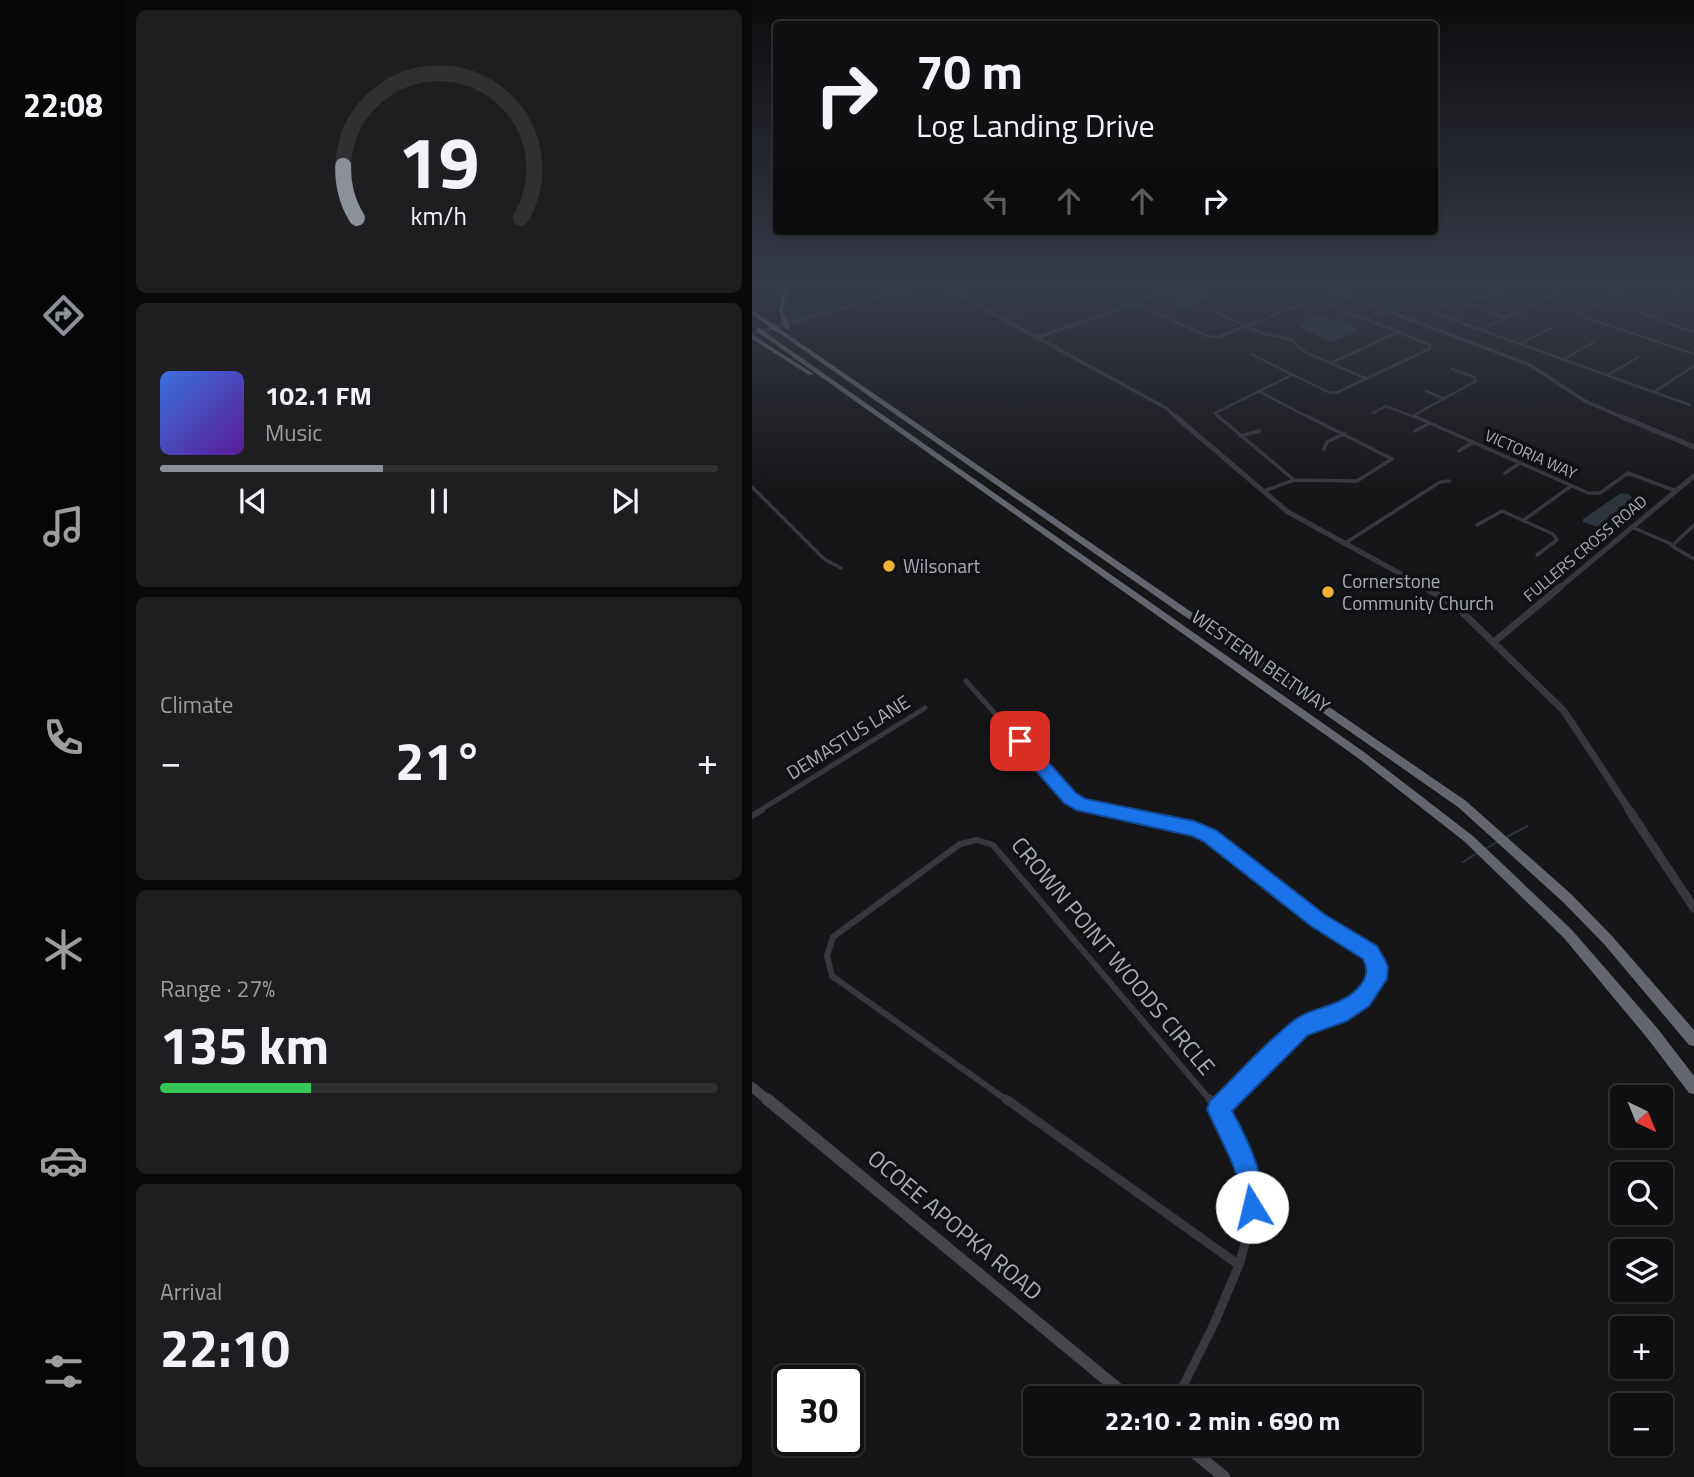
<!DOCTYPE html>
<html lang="en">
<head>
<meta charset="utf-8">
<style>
	body { margin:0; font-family:"Titillium Web",sans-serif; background:#1e1e20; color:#f1f3f6; height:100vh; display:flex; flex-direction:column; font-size:26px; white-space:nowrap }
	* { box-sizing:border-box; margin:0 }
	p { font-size:23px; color:#9c9d9f }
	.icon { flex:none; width:38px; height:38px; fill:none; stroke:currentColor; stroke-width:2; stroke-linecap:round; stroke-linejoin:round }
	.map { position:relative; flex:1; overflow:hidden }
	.sheet { display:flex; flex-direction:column; gap:10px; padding:10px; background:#09090a; width:626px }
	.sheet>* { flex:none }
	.guide { position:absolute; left:21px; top:21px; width:665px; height:214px; border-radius:7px; box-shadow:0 2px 5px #0004,0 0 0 2px #303032; background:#101012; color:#f1f3f6; overflow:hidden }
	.needle { width:46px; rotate:137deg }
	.controls { position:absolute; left:858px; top:1085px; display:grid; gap:14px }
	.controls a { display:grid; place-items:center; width:63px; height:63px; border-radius:7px; background:#101012; box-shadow:0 2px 5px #0004,0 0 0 2px #303032; font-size:35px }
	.speed { position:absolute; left:21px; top:1365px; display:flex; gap:14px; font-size:35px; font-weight:700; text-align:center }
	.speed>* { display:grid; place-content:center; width:91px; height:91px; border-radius:50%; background:#101012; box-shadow:0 2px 5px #0004,0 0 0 2px #303032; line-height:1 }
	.speed .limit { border:4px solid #111; border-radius:10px; background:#fff; color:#111 }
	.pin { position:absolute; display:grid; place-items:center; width:60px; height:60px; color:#fff; margin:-30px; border-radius:14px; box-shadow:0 4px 10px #0006 }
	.me { position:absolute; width:77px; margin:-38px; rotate:351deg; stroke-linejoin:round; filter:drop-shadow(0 0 5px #0008) }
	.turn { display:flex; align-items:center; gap:24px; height:147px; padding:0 28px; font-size:32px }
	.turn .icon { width:91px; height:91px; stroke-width:2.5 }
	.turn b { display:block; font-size:49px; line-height:60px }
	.lanes { display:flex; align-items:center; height:66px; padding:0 28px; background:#0003; justify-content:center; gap:35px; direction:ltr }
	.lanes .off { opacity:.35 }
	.big { font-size:52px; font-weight:700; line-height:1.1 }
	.sheet .card { flex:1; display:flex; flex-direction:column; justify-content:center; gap:10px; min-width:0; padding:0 24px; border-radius:10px; background:#1e1e20 }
	.sheet .dial { align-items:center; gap:0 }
	.dial svg { height:182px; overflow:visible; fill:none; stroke:#303032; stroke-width:7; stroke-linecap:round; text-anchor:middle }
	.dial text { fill:#f1f3f6; stroke:none }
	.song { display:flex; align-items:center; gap:21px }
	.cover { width:84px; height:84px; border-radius:10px; background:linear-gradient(135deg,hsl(220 70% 55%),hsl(270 70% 35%)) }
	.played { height:7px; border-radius:4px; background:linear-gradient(90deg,#8c9099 40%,#303032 40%) }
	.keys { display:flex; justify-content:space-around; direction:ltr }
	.heat { display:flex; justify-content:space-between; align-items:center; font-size:38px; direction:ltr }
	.charge { height:10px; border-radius:5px; background:linear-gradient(90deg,#34c759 27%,#303032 0) }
	.trip { position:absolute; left:271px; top:1386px; width:399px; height:70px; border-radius:7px; background:#101012; box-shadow:0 2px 5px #0004,0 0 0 2px #303032; font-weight:700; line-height:70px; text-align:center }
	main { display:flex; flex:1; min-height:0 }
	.menu { display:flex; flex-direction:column; width:126px; justify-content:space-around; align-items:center; background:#060607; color:#9c9d9f }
	.menu .icon { width:49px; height:49px }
	.menu .on { color:#8c9099 }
	.menu b { font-size:32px; color:#f1f3f6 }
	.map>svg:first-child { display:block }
	.green { fill:#1c231d }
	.water { fill:#2c353c }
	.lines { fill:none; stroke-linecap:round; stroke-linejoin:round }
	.stream { stroke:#2c353c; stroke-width:2 }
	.minor-far4 { stroke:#37383d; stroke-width:2.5 }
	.minor-far3 { stroke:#37383d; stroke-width:3.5 }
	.minor-far2 { stroke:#37383d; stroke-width:5 }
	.minor-far1 { stroke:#37383d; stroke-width:6 }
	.minor { stroke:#37383d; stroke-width:9 }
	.tertiary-far3 { stroke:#37383d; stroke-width:3.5 }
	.tertiary-far2 { stroke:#37383d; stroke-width:5 }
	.tertiary-far1 { stroke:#37383d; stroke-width:7 }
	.tertiary { stroke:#37383d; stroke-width:9 }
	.secondary-far1 { stroke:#45474d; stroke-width:10 }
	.secondary { stroke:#45474d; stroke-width:12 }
	.motorway { fill:#63666e; fill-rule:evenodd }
	.motorway-bridge { stroke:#63666e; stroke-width:5 }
	.route { fill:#1a73e8; stroke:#114b97; stroke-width:2 }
	.poi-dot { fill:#f2b134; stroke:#111113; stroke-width:2.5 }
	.labels { text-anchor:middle; stroke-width:7; stroke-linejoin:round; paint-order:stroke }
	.far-street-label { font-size:16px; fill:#a8adb8; stroke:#111113 }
	.poi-label { font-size:19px; fill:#a8adb8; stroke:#111113; text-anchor:start }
	.street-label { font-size:19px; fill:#a8adb8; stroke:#111113 }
	.near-street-label { font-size:23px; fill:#a8adb8; stroke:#111113 }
</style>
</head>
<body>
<main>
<nav class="menu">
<b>22:08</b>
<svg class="icon on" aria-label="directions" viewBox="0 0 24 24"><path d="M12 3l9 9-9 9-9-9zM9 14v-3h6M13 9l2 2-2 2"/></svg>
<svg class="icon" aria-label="music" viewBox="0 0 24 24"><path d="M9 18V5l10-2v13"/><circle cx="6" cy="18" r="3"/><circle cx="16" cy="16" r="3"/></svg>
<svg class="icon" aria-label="phone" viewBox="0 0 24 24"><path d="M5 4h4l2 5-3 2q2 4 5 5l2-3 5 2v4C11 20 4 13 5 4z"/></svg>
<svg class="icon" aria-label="climate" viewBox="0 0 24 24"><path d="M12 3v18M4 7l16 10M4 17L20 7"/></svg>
<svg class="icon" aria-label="car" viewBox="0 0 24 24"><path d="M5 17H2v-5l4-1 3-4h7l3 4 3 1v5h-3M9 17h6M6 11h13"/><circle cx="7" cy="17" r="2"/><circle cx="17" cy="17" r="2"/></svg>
<svg class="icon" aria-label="filters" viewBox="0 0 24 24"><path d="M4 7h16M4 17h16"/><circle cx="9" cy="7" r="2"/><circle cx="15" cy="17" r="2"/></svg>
</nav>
<section class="sheet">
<div class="card dial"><svg viewBox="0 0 100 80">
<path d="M14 69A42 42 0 1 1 86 69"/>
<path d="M14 69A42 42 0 0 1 8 46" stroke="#8c9099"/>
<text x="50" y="56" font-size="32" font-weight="700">19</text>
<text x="50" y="72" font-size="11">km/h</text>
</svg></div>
<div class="card">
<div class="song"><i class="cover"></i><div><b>102.1 FM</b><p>Music</p></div></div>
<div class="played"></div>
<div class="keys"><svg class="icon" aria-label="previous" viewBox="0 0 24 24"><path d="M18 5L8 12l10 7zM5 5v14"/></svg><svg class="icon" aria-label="pause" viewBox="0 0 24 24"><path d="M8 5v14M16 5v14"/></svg><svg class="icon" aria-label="next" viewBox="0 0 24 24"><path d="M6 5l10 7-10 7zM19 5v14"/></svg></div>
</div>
<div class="card"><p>Climate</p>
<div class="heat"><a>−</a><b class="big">21°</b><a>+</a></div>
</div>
<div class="card"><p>Range · 27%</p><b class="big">135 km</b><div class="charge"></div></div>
<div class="card"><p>Arrival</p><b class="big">22:10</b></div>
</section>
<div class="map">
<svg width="942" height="1477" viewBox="0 0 942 1477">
	<rect width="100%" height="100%" fill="#161618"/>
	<path class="green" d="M 34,285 L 164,285 L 34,325 L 30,301 Z
		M 575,285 L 702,285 L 644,311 Z"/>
	<path class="water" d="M 441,288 L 461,296 L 434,308 L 413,300 Z
		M 566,316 L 597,322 L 605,331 L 579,342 L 546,326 Z
		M 869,493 L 876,494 L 889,503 L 849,528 L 831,522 L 831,519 Z"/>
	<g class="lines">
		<path class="stream" d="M 755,837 L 775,826
			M 733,849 L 747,841
			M 711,862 L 725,853"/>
		<path class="minor-far4" d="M 763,285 L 735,297 L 700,301 L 676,311 L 938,405
			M 874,285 L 875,287 L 826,315 L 942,354
			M 938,285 L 889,313 L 942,332
			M 708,301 L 754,318
			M 383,303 L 455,336 L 466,337 L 556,302 L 571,302 L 678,345 L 677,349 L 584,393 L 576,392 L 499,354
			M 461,311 L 509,333 L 538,339 L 553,352 L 615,379
			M 613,318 L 632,310
			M 731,329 L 821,285
			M 770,343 L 801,327
			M 812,359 L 842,342
			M 579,363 L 648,331
			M 856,375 L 886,357
			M 506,391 L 558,418
			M 674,391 L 692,399
			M 902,392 L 942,366
			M 621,413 L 634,406 L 665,418
			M 662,415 L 724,381 L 722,377 L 700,369
			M 468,418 L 463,413 L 540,375"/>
		<path class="minor-far3" d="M 466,416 L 542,480
			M 662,416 L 836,493 L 848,493 L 876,473 L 924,491
			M 663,431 L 678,423
			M 488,436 L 507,431
			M 572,449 L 575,442 L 593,433
			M 707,451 L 721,442
			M 753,473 L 768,463
			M 0,487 L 72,559 L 89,568
			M 512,491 L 542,480 L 605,481 L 640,459 L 555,416
			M 772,520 L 819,486
			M 725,525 L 750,511 L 801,534 L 805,540 L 785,555
			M 942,525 L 920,546 L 942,559
			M 880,527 L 921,545
			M 592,544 L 688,482 L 697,481"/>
		<path class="minor-far2" d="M 214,681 L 318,798 L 350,811
			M 7,811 L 173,708"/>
		<path class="minor-far1" d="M 345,810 L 423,825 L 458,835 L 566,920 L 618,953 L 626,967 L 624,979 L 610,999 L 588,1014 L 569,1018 L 549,1027 L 474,1101
			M 0,816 L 10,810
			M 256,1101 L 80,976 L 75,956 L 81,937 L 208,844 L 225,840 L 241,845 L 459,1101"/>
		<path class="minor" d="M 254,1099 L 487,1265
			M 458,1099 C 482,1128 503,1173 500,1211 C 498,1229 492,1247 487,1265
			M 466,1109 L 476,1099
			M 425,1398 L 462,1324 L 487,1265"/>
		<path class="tertiary-far3" d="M 189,285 L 414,408 L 425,418
			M 567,285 L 778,365 L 833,401 L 872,418
			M 0,334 L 169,285
			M 284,338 L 434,285"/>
		<path class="tertiary-far2" d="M 423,416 L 536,512 L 676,589
			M 868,416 L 942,447
			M 806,589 L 942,476"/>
		<path class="tertiary-far1" d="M 673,587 L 706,608 L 812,711 L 878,811
			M 742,642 L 808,587"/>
		<path class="tertiary" d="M 877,810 L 942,908"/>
		<path class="secondary-far1" d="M 0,1087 L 17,1101"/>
		<path class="secondary" d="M 15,1099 L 377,1398
			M 432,1444 L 472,1477"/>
		<path class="motorway" d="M 32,285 L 36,285 L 31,310 L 36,323 L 33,325 L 30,323 L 27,310 Z
			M 0,310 L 22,325 L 22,327 L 18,327 L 0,314 Z
			M 24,329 L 28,329 L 714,801 L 819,894 L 860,936 L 942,1030 L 942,1046 L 937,1045 L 852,944 L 811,902 L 706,807 L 24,331 Z
			M 10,333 L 14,333 L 612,752 L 721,836 L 820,930 L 906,1029 L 942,1076 L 942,1094 L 937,1093 L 896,1039 L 812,938 L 713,842 L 606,758 L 10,335 Z
			M 0,335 L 2,336 L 62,374 L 57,375 L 0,339 Z"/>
		<path class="motorway-bridge" d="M 33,323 L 35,327
			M 20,326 L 26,330
			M 7,330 L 12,334"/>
	</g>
	<linearGradient id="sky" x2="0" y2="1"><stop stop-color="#0c0c0d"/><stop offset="0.58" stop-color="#363c48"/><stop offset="1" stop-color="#363c48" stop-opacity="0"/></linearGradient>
	<rect width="942" height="492" fill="url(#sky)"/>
	<path class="route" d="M 268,735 L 274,737 L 324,793 L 334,799 L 442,821 L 464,830 L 572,914 L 625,946 L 633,960 L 636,967 L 635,979 L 617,1006 L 595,1021 L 556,1035 L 480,1111 C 494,1136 520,1188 508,1216 L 500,1219 L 491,1216 C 487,1206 489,1198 488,1188 C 482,1160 466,1135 455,1109 L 458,1101 C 485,1075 511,1045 540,1022 C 558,1007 584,1008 602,992 C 613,982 618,972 611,959 L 559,926 L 451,841 L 440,836 L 324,810 L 312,803 L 262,746 L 260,741 L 262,737 Z"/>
	<g class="poi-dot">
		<circle cx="137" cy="566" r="7"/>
		<circle cx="576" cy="592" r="7"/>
	</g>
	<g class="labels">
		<g class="far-street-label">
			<text transform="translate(779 454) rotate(24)" y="6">VICTORIA WAY</text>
			<text transform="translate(833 548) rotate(-40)" y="6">FULLERS CROSS ROAD</text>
		</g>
		<g class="poi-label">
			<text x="151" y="573">Wilsonart</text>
			<text x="590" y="588">Cornerstone<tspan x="590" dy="22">Community Church</tspan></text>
		</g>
		<g class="street-label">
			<text transform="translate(509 661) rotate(35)" y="7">WESTERN BELTWAY</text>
			<text transform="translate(96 737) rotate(-32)" y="7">DEMASTUS LANE</text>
		</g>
		<g class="near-street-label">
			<text transform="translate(361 956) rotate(50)" y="8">CROWN POINT WOODS CIRCLE</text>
			<text transform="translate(203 1225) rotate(40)" y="8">OCOEE APOPKA ROAD</text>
		</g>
	</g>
</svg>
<div class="controls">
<a><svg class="needle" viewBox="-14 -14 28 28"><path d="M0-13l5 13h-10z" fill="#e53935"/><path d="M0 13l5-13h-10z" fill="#9c9d9f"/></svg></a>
<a><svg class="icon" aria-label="search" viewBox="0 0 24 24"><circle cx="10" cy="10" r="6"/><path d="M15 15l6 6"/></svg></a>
<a><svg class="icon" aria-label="layers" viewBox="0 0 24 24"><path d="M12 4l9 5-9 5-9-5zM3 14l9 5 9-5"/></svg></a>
<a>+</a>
<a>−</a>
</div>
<div class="speed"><div class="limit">30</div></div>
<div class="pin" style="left:268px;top:741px;background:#d93025"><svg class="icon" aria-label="arrive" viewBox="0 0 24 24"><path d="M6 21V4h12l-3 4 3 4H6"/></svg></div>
<svg class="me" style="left:500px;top:1207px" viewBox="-20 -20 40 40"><circle r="19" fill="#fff"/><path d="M0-13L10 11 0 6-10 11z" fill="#1a73e8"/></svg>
<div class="trip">22:10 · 2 min · 690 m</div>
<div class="guide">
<div class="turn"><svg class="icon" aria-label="right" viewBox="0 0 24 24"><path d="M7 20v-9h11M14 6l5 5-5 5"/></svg><div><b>70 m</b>Log Landing Drive</div></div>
<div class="lanes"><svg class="icon off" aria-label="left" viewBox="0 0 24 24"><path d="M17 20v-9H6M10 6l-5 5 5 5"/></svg><svg class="icon off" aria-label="ahead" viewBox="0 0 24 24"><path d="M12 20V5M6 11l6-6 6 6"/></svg><svg class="icon off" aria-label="ahead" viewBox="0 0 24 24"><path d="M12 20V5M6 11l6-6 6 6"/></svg><svg class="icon" aria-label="right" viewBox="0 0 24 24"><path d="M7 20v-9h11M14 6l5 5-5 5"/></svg></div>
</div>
</div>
</main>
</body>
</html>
